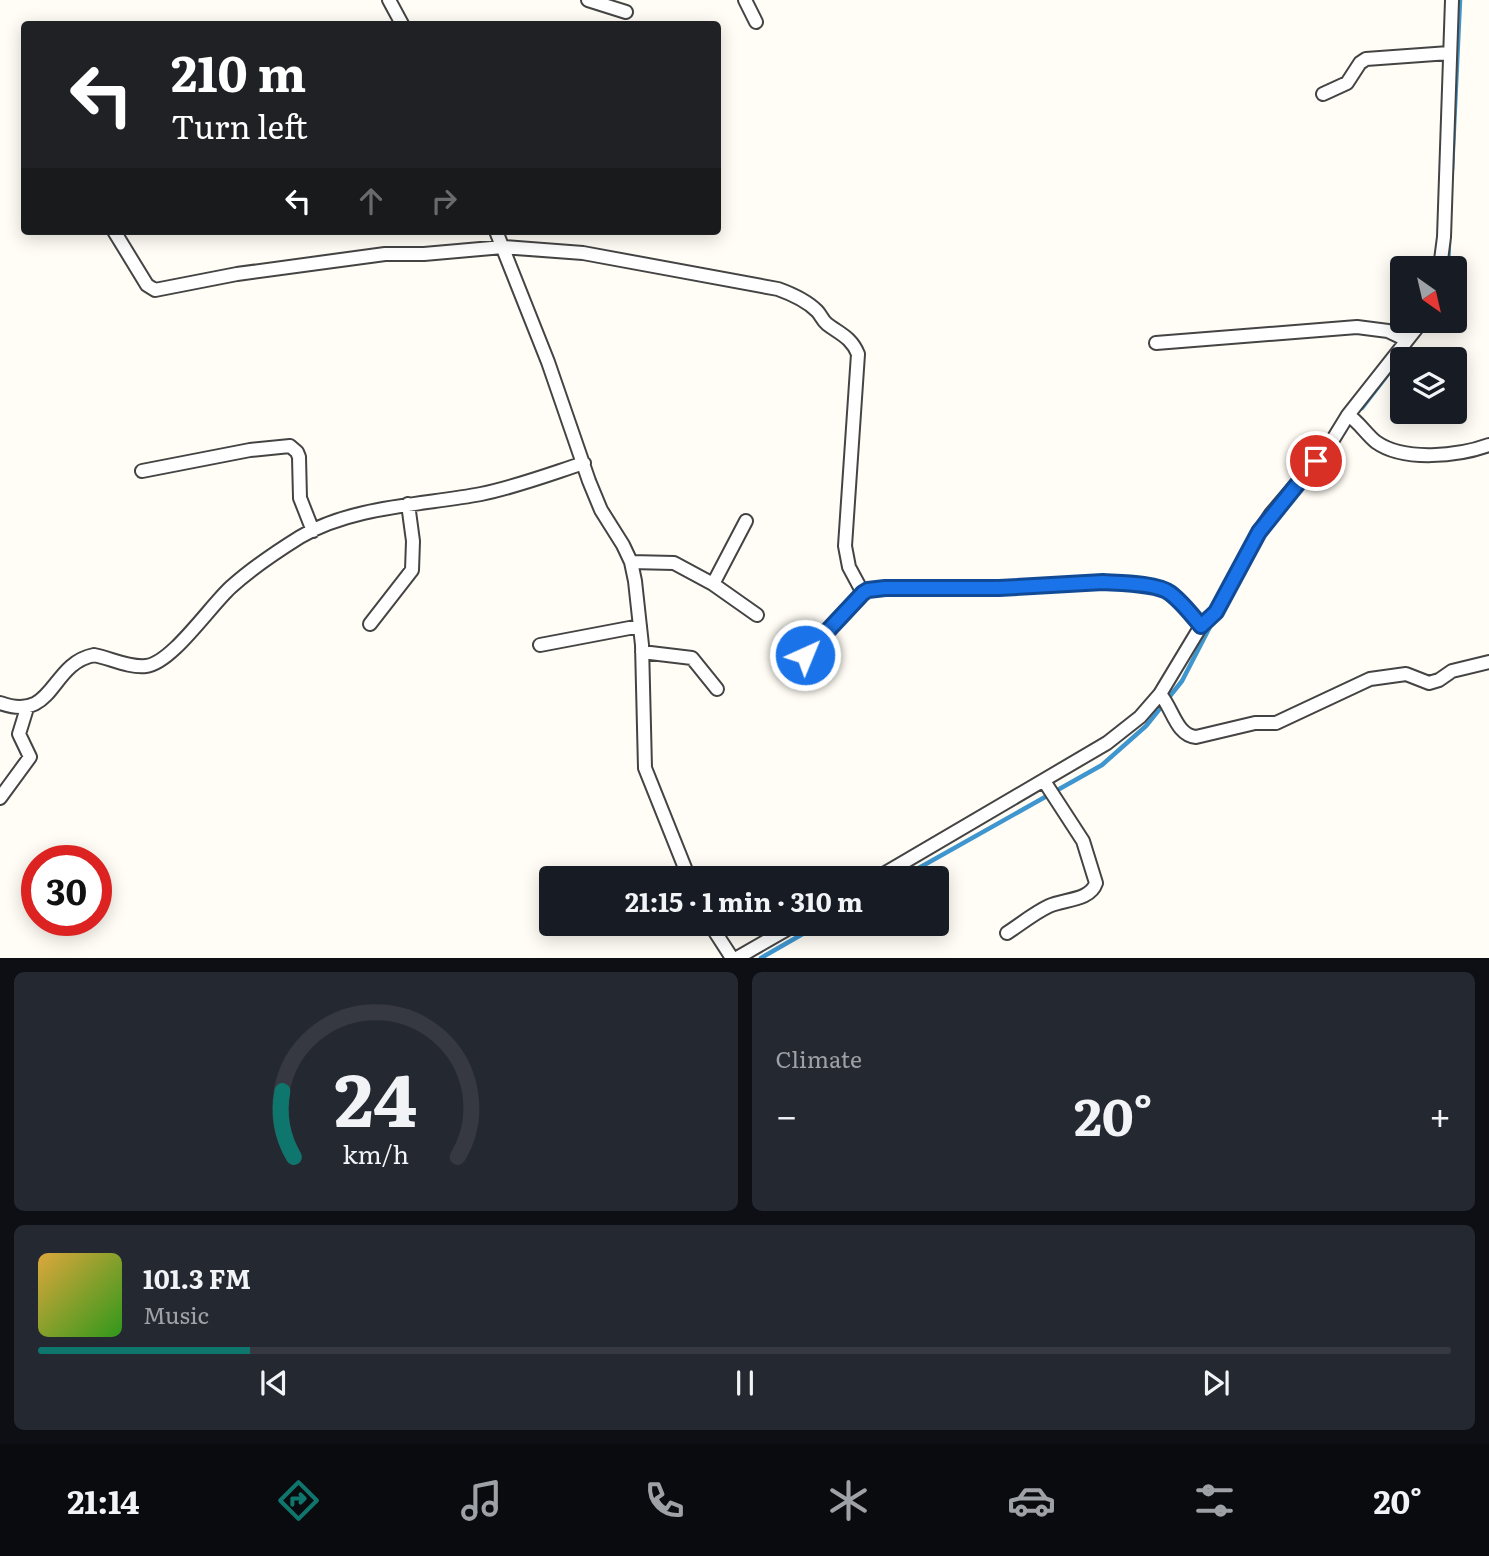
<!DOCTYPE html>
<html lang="en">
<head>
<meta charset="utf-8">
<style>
	body { margin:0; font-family:Literata,serif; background:#242831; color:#f1f3f6; height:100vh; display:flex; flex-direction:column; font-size:26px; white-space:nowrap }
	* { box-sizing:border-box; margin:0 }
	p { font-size:23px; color:#9ea1a6 }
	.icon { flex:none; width:38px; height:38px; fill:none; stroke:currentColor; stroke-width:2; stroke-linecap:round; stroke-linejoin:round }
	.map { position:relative; height:958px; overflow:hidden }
	.drawer { display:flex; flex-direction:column; gap:14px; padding:14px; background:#0d0f14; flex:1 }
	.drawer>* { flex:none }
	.guide { position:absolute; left:21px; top:21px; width:700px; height:214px; border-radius:7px; box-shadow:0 4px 18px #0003; background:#202124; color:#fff; overflow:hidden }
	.needle { width:46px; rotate:146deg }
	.tools { position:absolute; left:1390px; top:256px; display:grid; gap:14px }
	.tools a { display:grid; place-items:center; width:77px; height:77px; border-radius:7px; background:#171b24; box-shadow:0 4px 18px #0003; font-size:35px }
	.speed { position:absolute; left:21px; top:845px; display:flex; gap:14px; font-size:35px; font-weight:700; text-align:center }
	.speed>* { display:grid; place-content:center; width:91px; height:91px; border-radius:50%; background:#171b24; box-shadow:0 4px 18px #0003; line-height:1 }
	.speed .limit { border:10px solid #d22; background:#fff; color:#111 }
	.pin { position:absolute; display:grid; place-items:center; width:60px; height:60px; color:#fff; margin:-30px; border:4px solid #fff; border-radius:50%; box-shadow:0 2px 7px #0007 }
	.me { position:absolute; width:77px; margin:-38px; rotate:44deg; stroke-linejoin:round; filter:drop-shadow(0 0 5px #0008) }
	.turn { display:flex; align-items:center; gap:24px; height:147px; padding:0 35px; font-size:32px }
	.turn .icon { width:91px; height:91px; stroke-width:2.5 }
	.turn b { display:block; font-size:49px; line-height:60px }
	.lanes { display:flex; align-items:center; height:66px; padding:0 35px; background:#0003; justify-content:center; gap:35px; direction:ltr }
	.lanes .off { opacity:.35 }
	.big { font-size:52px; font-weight:700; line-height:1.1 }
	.drawer .card { flex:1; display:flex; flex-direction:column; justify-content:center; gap:10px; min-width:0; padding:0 24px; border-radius:10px; background:#242831 }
	.drawer .dial { align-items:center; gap:0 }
	.dial svg { height:182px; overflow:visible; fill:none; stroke:#363941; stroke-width:7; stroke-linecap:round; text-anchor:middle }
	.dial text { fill:#f1f3f6; stroke:none }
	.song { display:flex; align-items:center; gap:21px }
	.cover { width:84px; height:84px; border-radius:10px; background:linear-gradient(135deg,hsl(40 70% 55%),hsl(110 70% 35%)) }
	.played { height:7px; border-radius:4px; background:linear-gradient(90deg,#0f766e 15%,#363941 15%) }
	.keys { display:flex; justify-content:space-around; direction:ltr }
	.heat { display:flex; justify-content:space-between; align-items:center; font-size:38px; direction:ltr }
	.drawer .tiles { flex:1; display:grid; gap:14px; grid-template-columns:1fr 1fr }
	.card:last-child { grid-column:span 2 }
	.trip { position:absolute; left:539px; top:866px; width:410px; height:70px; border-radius:7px; background:#171b24; box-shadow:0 4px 18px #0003; font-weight:700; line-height:70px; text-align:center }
	.tab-bar { display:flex; height:112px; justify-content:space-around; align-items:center; background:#090b0e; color:#9ea1a6 }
	.tab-bar .icon { width:49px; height:49px }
	.tab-bar .on { color:#0f766e }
	.tab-bar b { font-size:32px; color:#f1f3f6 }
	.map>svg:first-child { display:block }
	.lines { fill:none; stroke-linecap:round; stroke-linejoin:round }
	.stream { stroke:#3f96cf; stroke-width:4.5 }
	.street-casing { stroke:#444; stroke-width:16 }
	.street { stroke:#fff; stroke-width:12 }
	.route-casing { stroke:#114b97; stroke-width:18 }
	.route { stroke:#1a73e8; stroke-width:12 }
</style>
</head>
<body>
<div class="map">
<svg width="1489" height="958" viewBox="0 0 1489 958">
	<rect width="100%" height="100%" fill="#fffdf5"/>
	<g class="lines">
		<path class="stream" d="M 1452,170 L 1460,0
			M 1448,268 L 1449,242
			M 1362,408 L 1399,360
			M 901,878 L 1102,765 L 1146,726 L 1182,681 L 1213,621
			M 761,958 L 820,924"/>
		<defs>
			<path id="street" d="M 389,0 L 402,24
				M 588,0 L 626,12
				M 745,0 L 756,22
				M 1323,94 L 1347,83 L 1360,63 L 1366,59 L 1449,53
				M 114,231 L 147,285 L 155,290 L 237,274 L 385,254 L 424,254 L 503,247 L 583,253 L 778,289 C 792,294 806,300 817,311 C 821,315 822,320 827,324 C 840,334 851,337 858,354 L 845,546 L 849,567 L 863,593
				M 496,231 L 548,362 L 589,481 L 601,510 L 623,545 L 631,562 L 635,581 L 642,645 L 645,768 L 689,878
				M 1440,268 L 1444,237 L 1452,0
				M 1156,343 L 1357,327 L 1388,331 L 1407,340
				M 1348,415 C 1359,422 1366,434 1376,442 C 1404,462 1459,456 1489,445
				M 142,471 L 250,450 L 290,446 L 297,452 L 299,457 L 300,498 L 313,531
				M 631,562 L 674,563 L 713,584 L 757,615
				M 713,584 L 746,521
				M 370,624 L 412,570 L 413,541 L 408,504
				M 540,645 L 640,626
				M 642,652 L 692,658 L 717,689
				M 805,655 L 863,593 L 868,590 L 885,588 L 999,588 L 1103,582 C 1120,583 1157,583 1170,593 C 1182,602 1192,615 1201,626
				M 1160,694 C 1173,709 1176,735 1196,737 L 1255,723 L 1276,723 L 1370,679 L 1406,674 L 1429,683 L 1439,680 L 1452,671 L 1489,662
				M 0,703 C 55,723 49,664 94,655 C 110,658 129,668 146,666 C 172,663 210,606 231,587 C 252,568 276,552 300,537 C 352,506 423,505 481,494 C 516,487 550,474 584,463
				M 0,798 L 30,757 L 19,734 L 27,708
				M 877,878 L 1107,743 L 1140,717 L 1160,694 L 1201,626 L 1216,612 L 1259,532 L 1271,514 L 1329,446 L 1348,415 L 1423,320
				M 710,924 L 732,958
				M 1007,933 C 1021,924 1034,913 1049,906 C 1064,899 1090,901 1096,883 L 1083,841 L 1044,781
				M 737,958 L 796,924"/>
		</defs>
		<use href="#street" class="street-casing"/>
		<use href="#street" class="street"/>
	</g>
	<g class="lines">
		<defs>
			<path id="route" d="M 805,655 L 863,593 L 868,590 L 885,588 L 999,588 L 1103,582 C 1120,583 1157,583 1170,593 C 1182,602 1192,615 1201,626 L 1216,612 L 1259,532 L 1316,461"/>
		</defs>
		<use href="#route" class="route-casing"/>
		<use href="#route" class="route"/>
	</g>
</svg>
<div class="tools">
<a><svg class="needle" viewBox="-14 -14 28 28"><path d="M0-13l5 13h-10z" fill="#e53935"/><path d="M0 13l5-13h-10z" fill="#9ea1a6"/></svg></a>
<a><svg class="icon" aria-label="layers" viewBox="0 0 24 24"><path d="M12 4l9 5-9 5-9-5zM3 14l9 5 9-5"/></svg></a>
</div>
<div class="speed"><div class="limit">30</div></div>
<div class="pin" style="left:1316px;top:461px;background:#d93025"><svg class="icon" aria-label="arrive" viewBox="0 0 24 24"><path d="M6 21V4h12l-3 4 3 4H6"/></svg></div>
<svg class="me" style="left:805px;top:655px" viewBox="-20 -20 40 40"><circle r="17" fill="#1a73e8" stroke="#fff" stroke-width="3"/><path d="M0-11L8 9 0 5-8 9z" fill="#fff"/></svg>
<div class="trip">21:15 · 1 min · 310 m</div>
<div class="guide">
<div class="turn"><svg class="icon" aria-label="left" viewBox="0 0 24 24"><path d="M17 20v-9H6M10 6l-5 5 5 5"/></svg><div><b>210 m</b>Turn left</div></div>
<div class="lanes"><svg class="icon" aria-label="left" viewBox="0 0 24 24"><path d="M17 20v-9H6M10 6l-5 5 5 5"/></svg><svg class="icon off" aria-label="ahead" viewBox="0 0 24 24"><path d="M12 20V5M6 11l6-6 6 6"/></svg><svg class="icon off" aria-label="right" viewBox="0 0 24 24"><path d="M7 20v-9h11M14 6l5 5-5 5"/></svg></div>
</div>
</div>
<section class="drawer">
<div class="tiles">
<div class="card dial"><svg viewBox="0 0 100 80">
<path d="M14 69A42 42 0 1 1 86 69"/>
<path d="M14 69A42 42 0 0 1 9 40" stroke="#0f766e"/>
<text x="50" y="56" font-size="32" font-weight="700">24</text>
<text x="50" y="72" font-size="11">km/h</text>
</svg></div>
<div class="card"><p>Climate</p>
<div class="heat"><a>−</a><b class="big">20°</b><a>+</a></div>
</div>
<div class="card">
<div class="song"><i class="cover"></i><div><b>101.3 FM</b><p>Music</p></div></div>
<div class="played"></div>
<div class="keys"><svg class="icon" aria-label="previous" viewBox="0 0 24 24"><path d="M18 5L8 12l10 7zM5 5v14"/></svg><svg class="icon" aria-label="pause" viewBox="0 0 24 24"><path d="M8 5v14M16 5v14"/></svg><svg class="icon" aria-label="next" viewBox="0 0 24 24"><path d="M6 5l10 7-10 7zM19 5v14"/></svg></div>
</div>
</div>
</section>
<nav class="tab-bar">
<b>21:14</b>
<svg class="icon on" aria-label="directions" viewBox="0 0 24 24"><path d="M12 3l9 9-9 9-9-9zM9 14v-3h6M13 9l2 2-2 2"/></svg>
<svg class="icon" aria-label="music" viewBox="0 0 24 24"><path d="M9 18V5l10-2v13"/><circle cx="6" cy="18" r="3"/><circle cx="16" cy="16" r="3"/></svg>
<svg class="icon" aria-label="phone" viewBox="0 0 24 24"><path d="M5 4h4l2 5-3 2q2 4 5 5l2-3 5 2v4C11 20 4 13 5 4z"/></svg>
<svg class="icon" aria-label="climate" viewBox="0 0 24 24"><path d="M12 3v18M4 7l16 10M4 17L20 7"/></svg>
<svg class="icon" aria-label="car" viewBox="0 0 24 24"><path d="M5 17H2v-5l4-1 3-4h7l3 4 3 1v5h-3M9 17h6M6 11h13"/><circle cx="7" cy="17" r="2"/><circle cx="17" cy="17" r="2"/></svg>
<svg class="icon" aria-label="filters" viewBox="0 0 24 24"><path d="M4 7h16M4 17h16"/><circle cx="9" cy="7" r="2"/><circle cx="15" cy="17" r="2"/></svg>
<b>20°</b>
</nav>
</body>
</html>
